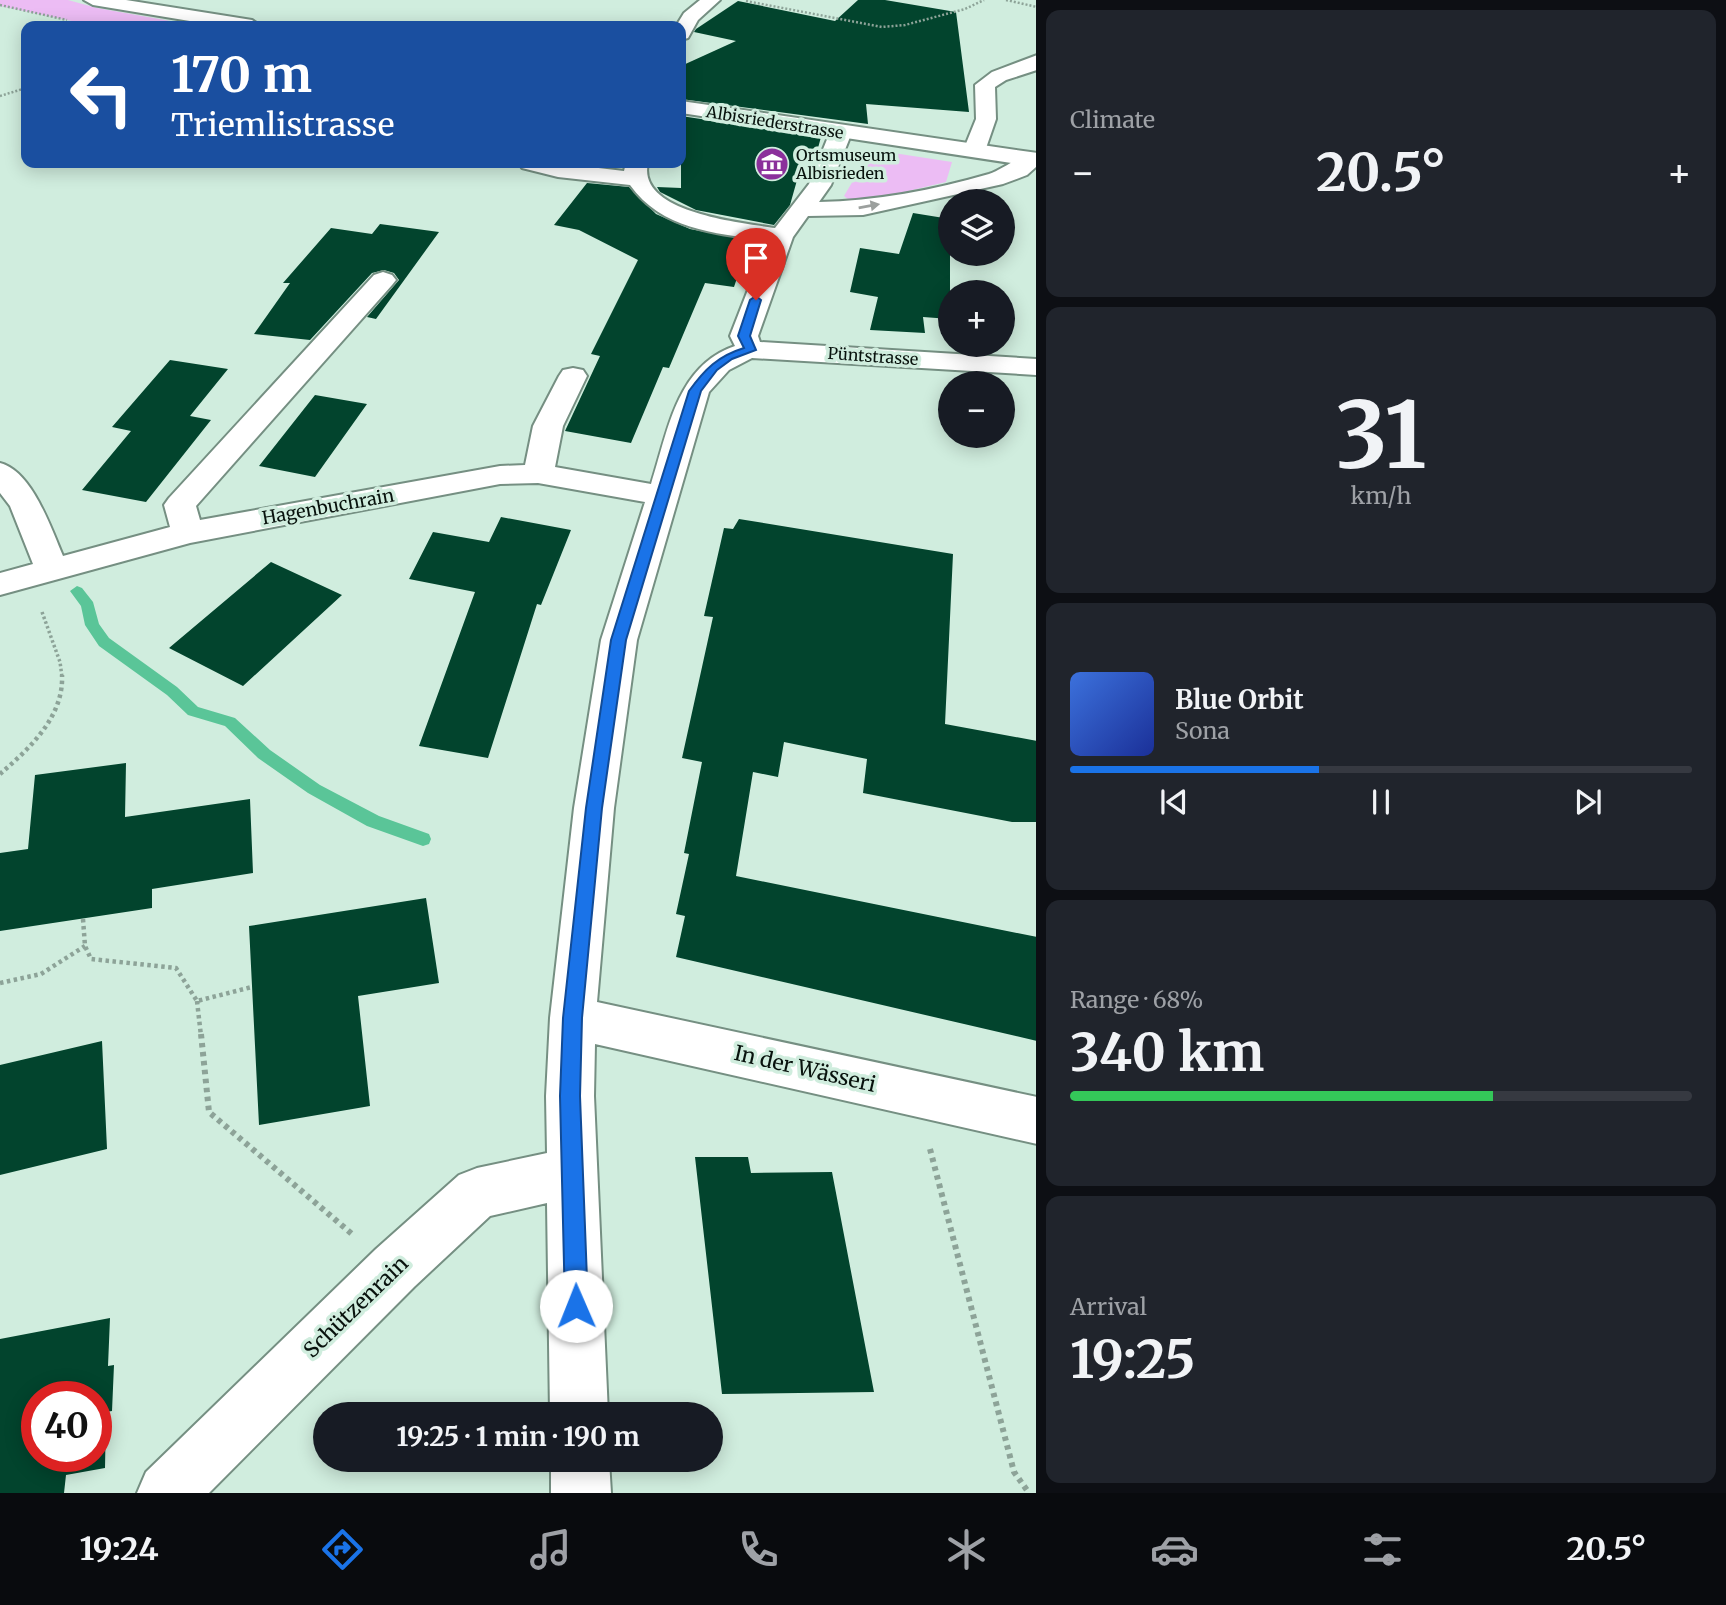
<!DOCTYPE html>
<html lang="en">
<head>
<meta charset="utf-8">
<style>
	body { margin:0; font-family:Merriweather,serif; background:#20242c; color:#f1f3f6; height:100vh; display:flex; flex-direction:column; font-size:26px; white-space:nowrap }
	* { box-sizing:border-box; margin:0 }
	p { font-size:23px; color:#9ea1a6 }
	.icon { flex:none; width:38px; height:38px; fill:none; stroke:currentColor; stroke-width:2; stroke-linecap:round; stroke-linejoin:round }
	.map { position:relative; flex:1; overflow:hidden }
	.sheet { display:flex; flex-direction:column; gap:10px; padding:10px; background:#0d0f14; width:690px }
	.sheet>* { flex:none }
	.top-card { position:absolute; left:21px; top:21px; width:665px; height:147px; border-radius:14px; box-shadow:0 4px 18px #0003; background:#1a4fa0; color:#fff; overflow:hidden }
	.controls { position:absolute; left:938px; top:189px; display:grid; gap:14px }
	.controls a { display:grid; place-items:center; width:77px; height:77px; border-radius:50%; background:#171b24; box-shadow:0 4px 18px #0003; font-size:35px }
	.speed { position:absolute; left:21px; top:1381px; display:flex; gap:14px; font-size:35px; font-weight:700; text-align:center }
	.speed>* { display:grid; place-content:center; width:91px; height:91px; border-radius:50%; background:#171b24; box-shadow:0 4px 18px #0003; line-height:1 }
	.speed .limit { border:10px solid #d22; background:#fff; color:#111 }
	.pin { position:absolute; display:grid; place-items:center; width:60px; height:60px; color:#fff; margin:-72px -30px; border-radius:50% 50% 50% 0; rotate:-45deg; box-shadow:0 0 7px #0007 }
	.pin .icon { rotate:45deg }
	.me { position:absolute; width:77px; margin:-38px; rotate:359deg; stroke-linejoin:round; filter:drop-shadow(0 0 5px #0008) }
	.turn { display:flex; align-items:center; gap:24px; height:147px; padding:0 35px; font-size:32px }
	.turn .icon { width:91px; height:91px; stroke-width:2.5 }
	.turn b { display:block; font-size:49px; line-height:60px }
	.big { font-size:52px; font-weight:700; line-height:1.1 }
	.sheet .widget { flex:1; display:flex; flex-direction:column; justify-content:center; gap:10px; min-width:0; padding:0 24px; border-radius:14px; background:#20242c }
	.sheet .dial { align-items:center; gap:0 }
	.dial b { font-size:91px; line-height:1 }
	.song { display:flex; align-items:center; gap:21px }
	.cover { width:84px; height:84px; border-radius:10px; background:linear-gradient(135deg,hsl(220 70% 55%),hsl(230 70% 35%)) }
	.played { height:7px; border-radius:4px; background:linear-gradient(90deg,#1a73e8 40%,#363941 40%) }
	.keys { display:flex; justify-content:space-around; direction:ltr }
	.heat { display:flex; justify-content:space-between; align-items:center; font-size:38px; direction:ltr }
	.charge { height:10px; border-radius:5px; background:linear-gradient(90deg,#34c759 68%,#363941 0) }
	.trip { position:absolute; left:313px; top:1402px; width:410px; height:70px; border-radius:35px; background:#171b24; box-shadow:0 4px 18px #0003; font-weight:700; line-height:70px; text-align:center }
	.menu { display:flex; height:112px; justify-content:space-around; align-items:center; background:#090b0e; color:#9ea1a6 }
	.menu .icon { width:49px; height:49px }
	.menu .on { color:#1a73e8 }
	.menu b { font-size:32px; color:#f1f3f6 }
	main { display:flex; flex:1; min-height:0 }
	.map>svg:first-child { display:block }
	.green { fill:#ecbcf4 }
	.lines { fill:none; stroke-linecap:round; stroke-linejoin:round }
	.stream { fill:#5ac598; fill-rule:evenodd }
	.building { fill:#02442d; fill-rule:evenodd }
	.minor-casing { stroke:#758f82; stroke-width:4 }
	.major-casing { stroke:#758f82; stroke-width:4 }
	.path-far3 { stroke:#8da398; stroke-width:2.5; stroke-dasharray:2 2; stroke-linecap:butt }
	.path-far2 { stroke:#8da398; stroke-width:3.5; stroke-dasharray:2.5 2.5; stroke-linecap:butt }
	.path-far1 { stroke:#8da398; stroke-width:4.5; stroke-dasharray:3.5 3.5; stroke-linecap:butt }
	.path { stroke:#8da398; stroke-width:6; stroke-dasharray:4.5 4.5; stroke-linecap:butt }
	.minor { fill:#fff; fill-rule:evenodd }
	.major { fill:#fff; fill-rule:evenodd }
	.oneway { fill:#9ca09e }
	.route { fill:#1a73e8; stroke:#114b97; stroke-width:2 }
	.labels { text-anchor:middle; stroke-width:7; stroke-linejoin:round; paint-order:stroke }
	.far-street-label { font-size:16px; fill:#08120d; stroke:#d0edde }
	.far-poi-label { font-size:16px; fill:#08120d; stroke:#d0edde; text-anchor:start }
	.street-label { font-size:18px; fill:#08120d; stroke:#d0edde }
	.near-street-label { font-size:21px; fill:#08120d; stroke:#d0edde }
</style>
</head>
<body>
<main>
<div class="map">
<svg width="1037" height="1493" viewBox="0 0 1037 1493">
	<rect width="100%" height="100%" fill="#d0edde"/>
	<path class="green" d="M 0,0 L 68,0 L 97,8 L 199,26 L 96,26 L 0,6 Z
		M 874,150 L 952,162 L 946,182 L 862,202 L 849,200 L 844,196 L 857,174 L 864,175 Z"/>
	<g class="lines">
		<path class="stream" d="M 77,586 L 82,588 L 93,602 L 99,624 L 109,638 L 177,687 L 198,707 L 235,718 L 270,750 L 320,785 L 379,816 L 429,834 L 431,839 L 429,844 L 423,846 L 367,826 L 308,793 L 258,758 L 225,726 L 188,715 L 167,695 L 99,646 L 85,625 L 81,606 L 70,591 Z"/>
	</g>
	<path class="building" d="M 858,0 L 885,0 L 956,12 L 969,112 L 866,104 L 868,124 L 681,99 L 681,66 L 736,41 L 694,32 L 696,29 L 738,1 L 835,21 Z
		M 681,116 L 821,137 L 815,159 L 803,159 L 790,205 L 774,225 L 696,210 L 660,192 L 657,187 L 681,188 Z
		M 587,183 L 629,187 L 656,214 L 690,229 L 763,243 L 753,269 L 747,268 L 746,273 L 739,272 L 734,287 L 705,283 L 669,368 L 663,367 L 631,443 L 565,431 L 600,356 L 591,354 L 638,260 L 579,230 L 554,225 Z
		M 913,213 L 950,219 L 950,319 L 923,317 L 925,333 L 870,330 L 878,297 L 850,292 L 860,248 L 899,254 Z
		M 380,224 L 439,232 L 376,319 L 367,317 L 399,280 L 394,273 L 384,270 L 372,273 L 310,340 L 254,334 L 290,283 L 283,283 L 331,228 L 372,234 Z
		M 170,360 L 228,369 L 190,416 L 211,420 L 146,502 L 82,490 L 131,431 L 112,427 Z
		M 315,395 L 367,404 L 315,477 L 259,466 Z
		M 501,517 L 571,530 L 541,605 L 537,604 L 488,758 L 419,746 L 475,592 L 409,579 L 433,532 L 489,542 Z
		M 739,519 L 953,554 L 945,724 L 1037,741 L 1037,822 L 1012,822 L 863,793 L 867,759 L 784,742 L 778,777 L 753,772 L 736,876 L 1037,937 L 1037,1041 L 676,957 L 685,916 L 676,914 L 689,854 L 684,853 L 702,762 L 682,758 L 713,617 L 704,616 L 724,528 L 733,529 Z
		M 271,562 L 342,595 L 243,686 L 169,648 Z
		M 126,763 L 125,817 L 250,799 L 253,873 L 152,889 L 152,908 L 0,931 L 0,853 L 28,849 L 35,775 Z
		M 426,898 L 439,983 L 358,996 L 370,1106 L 259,1125 L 249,926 Z
		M 102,1041 L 107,1149 L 0,1175 L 0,1065 Z
		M 695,1157 L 748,1157 L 751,1173 L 832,1172 L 874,1392 L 722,1394 Z
		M 110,1318 L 108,1366 L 114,1365 L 112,1411 L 106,1412 L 105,1468 L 66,1475 L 64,1493 L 0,1493 L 0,1339 ZM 37,1396 L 96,1396 L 96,1456 L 37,1456 Z"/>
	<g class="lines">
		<defs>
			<path id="minor" d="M 700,0 L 720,0 L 698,20 L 688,38 L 681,40 L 681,26 L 676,26 L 684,13 Z
				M 1037,55 L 1037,70 L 1006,80 L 995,87 L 996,119 L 985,151 L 982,156 L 966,156 L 963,151 L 976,119 L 975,85 L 992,72 Z
				M 841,126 L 849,127 L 852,132 L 831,185 L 819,202 C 875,201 934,190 989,174 C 1004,169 1025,151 1037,154 L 1037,166 L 1027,175 L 1003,184 L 863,215 L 808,216 L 793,237 L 758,336 L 760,342 L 1037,359 L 1037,375 L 752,358 L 729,370 L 709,392 L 637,640 L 614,808 L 597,1002 L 1037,1097 L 1037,1144 L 595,1044 L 594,1096 L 608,1414 L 550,1414 L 547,1203 L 490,1216 L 414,1287 L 209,1493 L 137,1493 L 146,1472 L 376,1249 L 459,1175 L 477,1168 L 547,1153 L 546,1096 L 550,1018 L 574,808 L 601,640 L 645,502 L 538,483 L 500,484 L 190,543 L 0,595 L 0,573 L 33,564 L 10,506 L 0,493 L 0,463 C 32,471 51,528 63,556 L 170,527 L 164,505 L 169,498 L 374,275 L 383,272 L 392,275 L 396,280 L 392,285 L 196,506 L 200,520 L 500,466 L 525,465 L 533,426 L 559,376 L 563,370 L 573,368 L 583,370 L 587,376 L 563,426 L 555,467 L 651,484 C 668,432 676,366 735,346 L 730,336 L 767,241 C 716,233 662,230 630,185 L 558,177 L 522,168 L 519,163 L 556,163 L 624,171 L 626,163 L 648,163 C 636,213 743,223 775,228 L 809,184 L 830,132 L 833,127 Z
				M 551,1460 L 609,1460 L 611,1493 L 551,1493 Z"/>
			<path id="major" d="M 84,0 L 126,0 L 252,20 L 261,26 L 220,26 L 93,5 Z
				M 681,101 L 1037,153 L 1037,167 L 681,113 Z"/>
		</defs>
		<use href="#minor" class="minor-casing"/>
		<use href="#major" class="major-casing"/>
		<path class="path-far3" d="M 1006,0 L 1037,7
			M 746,1 L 882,27 L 905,25 L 965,9 L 984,0
			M 0,5 L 67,20
			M 0,96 L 26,88"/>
		<path class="path-far2" d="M 42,612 L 60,662 L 62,677"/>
		<path class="path-far1" d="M 0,774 C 29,749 64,717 62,675
			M 83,919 L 85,946 L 91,959 L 176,968 L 197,1001 L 252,987
			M 0,983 L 41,974 L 85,946
			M 197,1001 L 201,1036"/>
		<path class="path" d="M 201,1034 L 209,1112 L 352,1234
			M 930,1149 L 1014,1472 L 1029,1493"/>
		<use href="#minor" class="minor"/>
		<use href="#major" class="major"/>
	</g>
	<defs><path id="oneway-solid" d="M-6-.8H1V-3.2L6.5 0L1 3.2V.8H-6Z" transform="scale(1.75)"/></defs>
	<use class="oneway" href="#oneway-solid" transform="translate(869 206) rotate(-10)"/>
	<path class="route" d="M 756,296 L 761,300 L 750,336 L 756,350 L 732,359 L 717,370 L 701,391 L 626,640 L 602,808 L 582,1018 L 580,1096 L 588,1306 L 584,1314 L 576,1317 L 569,1314 L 565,1306 L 560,1096 L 563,1018 L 586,808 L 611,640 L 689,391 C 705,369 718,356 744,348 L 738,336 L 750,300 Z"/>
	<defs>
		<symbol id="museum-disc" viewBox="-11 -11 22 22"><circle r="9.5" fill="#8b309b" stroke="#d0edde"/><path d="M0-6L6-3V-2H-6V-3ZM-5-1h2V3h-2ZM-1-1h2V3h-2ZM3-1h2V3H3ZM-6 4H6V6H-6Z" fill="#fff"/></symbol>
	</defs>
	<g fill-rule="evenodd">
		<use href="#museum-disc" x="753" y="145" width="38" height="38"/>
	</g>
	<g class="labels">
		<g class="far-street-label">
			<text transform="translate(775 122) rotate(9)" y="6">Albisriederstrasse</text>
			<text transform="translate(873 356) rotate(4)" y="6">Püntstrasse</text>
		</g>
		<g class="far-poi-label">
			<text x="796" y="161">Ortsmuseum<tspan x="796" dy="18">Albisrieden</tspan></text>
		</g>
		<g class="street-label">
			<text transform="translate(328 507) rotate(-10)" y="6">Hagenbuchrain</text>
		</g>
		<g class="near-street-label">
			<text transform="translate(805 1069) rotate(13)" y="7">In der Wässeri</text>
			<text transform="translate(356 1307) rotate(-44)" y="7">Schützenrain</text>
		</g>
	</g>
</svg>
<div class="controls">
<a><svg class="icon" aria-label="layers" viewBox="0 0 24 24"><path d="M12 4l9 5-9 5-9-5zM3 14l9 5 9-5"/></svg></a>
<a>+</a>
<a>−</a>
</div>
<div class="speed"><div class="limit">40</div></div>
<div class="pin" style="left:756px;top:300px;background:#d93025"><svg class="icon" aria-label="arrive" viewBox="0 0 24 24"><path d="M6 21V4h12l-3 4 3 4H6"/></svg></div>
<svg class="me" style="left:576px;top:1306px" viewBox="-20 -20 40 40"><circle r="19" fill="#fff"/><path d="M0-13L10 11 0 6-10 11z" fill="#1a73e8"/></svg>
<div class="trip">19:25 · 1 min · 190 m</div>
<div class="top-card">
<div class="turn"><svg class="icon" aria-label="left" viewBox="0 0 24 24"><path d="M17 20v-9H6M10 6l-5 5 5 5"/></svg><div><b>170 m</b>Triemlistrasse</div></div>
</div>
</div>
<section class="sheet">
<div class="widget"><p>Climate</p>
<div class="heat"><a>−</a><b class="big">20.5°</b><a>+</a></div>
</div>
<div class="widget dial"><b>31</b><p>km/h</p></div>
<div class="widget">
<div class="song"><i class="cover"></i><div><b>Blue Orbit</b><p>Sona</p></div></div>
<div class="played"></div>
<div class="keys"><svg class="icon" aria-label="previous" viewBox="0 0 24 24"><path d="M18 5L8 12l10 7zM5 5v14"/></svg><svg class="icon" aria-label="pause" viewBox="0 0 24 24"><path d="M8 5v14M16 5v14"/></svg><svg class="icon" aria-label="next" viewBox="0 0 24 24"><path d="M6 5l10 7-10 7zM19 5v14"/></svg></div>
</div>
<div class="widget"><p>Range · 68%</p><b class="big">340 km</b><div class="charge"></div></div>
<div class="widget"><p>Arrival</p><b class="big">19:25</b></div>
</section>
</main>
<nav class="menu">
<b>19:24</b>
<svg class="icon on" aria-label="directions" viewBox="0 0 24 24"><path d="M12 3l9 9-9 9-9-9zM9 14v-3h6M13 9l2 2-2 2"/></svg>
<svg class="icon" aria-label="music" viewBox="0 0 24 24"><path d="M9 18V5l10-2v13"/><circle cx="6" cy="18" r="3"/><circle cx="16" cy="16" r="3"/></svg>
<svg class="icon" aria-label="phone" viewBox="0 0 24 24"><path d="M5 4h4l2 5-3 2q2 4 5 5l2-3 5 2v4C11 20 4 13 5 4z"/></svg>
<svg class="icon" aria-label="climate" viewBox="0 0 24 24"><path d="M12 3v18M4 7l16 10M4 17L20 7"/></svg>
<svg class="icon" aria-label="car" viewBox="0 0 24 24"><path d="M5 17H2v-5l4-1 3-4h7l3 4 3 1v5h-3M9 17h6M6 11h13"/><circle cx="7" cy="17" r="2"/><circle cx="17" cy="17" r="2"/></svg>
<svg class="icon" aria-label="filters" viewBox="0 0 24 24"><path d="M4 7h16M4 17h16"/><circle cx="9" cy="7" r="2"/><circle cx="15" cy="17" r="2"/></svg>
<b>20.5°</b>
</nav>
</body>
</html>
